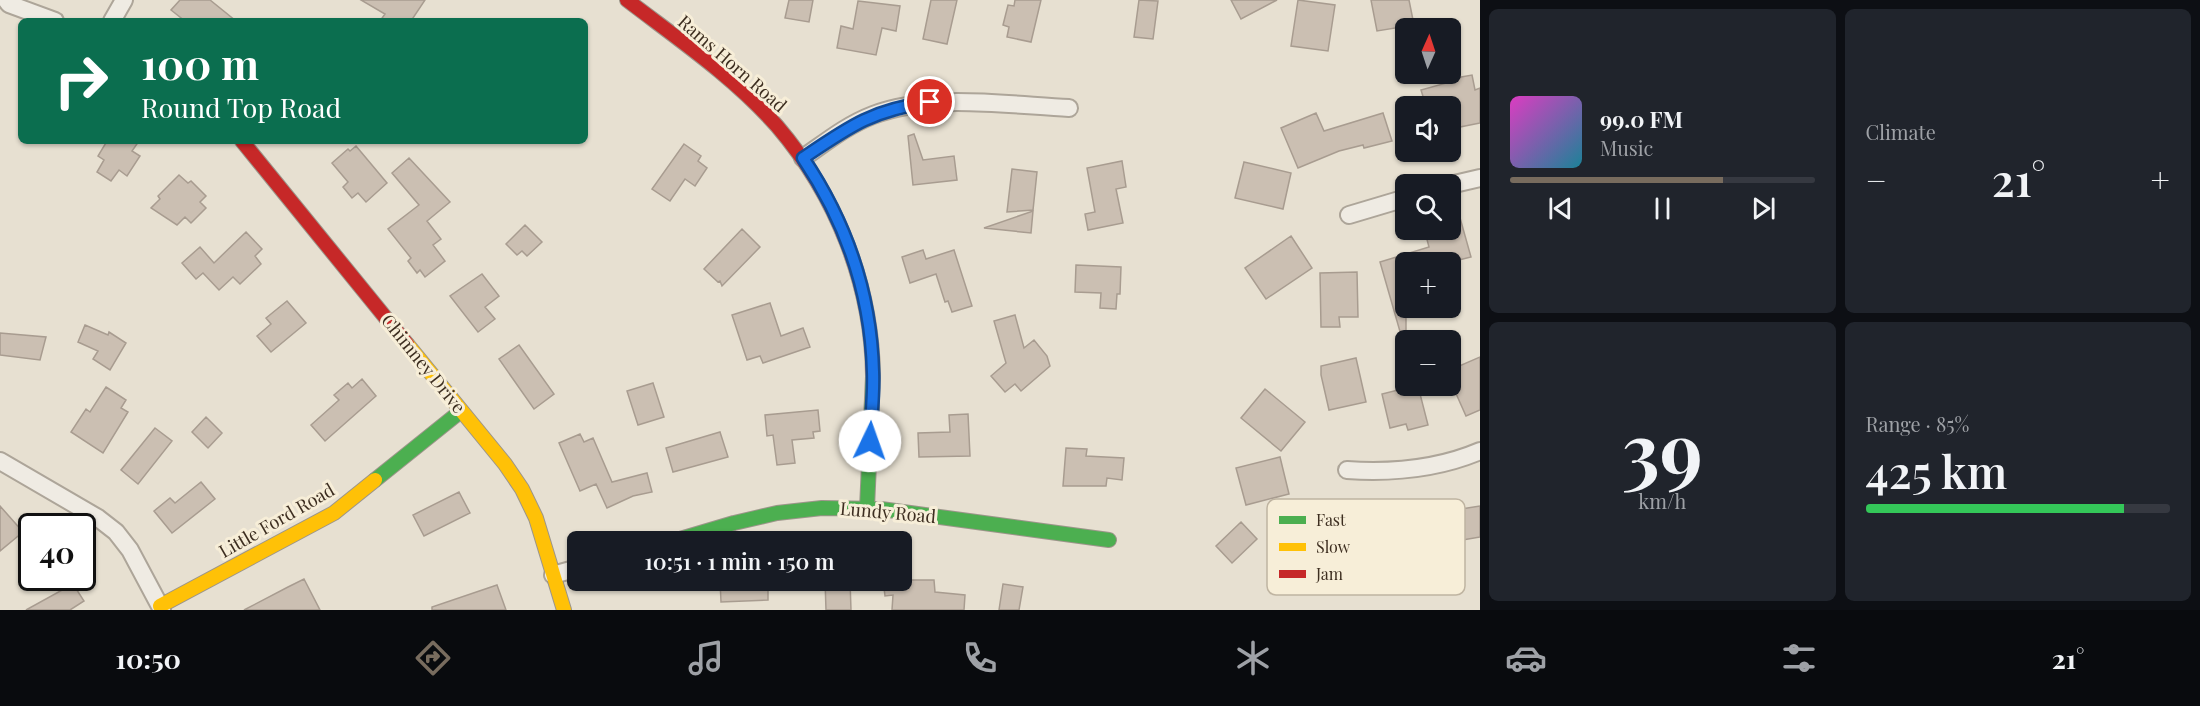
<!DOCTYPE html>
<html lang="en">
<head>
<meta charset="utf-8">
<style>
	body { margin:0; font-family:"Playfair Display",serif; background:#20242c; color:#f1f3f6; height:100vh; display:flex; flex-direction:column; font-size:22px; white-space:nowrap }
	* { box-sizing:border-box; margin:0 }
	p { font-size:20px; color:#9ea1a6 }
	.icon { flex:none; width:33px; height:33px; fill:none; stroke:currentColor; stroke-width:2; stroke-linecap:round; stroke-linejoin:round }
	.map { position:relative; flex:1; overflow:hidden }
	.side { display:flex; flex-direction:column; gap:9px; padding:9px; background:#0d0f14; width:720px }
	.side>* { flex:none }
	.guide { position:absolute; left:18px; top:18px; width:570px; height:126px; border-radius:9px; box-shadow:0 2px 4px #0004; background:#0b6e4f; color:#fff; overflow:hidden }
	.needle { width:39px; rotate:3deg }
	.tools { position:absolute; left:1395px; top:18px; display:grid; gap:12px }
	.tools a { display:grid; place-items:center; width:66px; height:66px; border-radius:9px; background:#171b24; box-shadow:0 2px 4px #0004; font-size:30px }
	.speed { position:absolute; left:18px; top:513px; display:flex; gap:12px; font-size:30px; font-weight:700; text-align:center }
	.speed>* { display:grid; place-content:center; width:78px; height:78px; border-radius:50%; background:#171b24; box-shadow:0 2px 4px #0004; line-height:1 }
	.speed .limit { border:3px solid #111; border-radius:9px; background:#fff; color:#111 }
	.pin { position:absolute; display:grid; place-items:center; width:51px; height:51px; color:#fff; margin:-26px; border:3px solid #fff; border-radius:50%; box-shadow:0 2px 6px #0007 }
	.me { position:absolute; width:66px; margin:-33px; rotate:3deg; stroke-linejoin:round; filter:drop-shadow(0 0 4px #0008) }
	.turn { display:flex; align-items:center; gap:21px; height:126px; padding:0 24px; font-size:27px }
	.turn .icon { width:78px; height:78px; stroke-width:2.5 }
	.turn b { display:block; font-size:42px; line-height:51px }
	.big { font-size:45px; font-weight:600; line-height:1.1 }
	.side .tile { flex:1; display:flex; flex-direction:column; justify-content:center; gap:9px; min-width:0; padding:0 21px; border-radius:9px; background:#20242c }
	.side .dial { align-items:center; gap:0 }
	.dial b { font-size:78px; line-height:1 }
	.song { display:flex; align-items:center; gap:18px }
	.cover { width:72px; height:72px; border-radius:9px; background:linear-gradient(135deg,hsl(310 70% 55%),hsl(190 70% 35%)) }
	.played { height:6px; border-radius:3px; background:linear-gradient(90deg,#786c5e 70%,#363941 70%) }
	.keys { display:flex; justify-content:space-around; direction:ltr }
	.heat { display:flex; justify-content:space-between; align-items:center; font-size:33px; direction:ltr }
	.charge { height:9px; border-radius:4px; background:linear-gradient(90deg,#34c759 85%,#363941 0) }
	.side .tiles { flex:1; display:grid; gap:9px; grid-template-columns:repeat(2,1fr) }
	.trip { position:absolute; left:567px; top:531px; width:345px; height:60px; border-radius:9px; background:#171b24; box-shadow:0 2px 4px #0004; font-weight:600; line-height:60px; text-align:center }
	.tabs { display:flex; height:96px; justify-content:space-around; align-items:center; background:#090b0e; color:#9ea1a6 }
	.tabs .icon { width:42px; height:42px }
	.tabs .on { color:#786c5e }
	.tabs b { font-size:27px; color:#f1f3f6 }
	main { display:flex; flex:1; min-height:0 }
	.map>svg:first-child { display:block }
	.building { fill:#cbbfb2; stroke:#a89c90; stroke-width:1.5 }
	.lines { fill:none; stroke-linecap:round; stroke-linejoin:round }
	.street-casing { stroke:#ada599; stroke-width:20 }
	.fast-casing { stroke:#9c958a; stroke-width:16 }
	.slow-casing { stroke:#9c958a; stroke-width:16 }
	.jam-casing { stroke:#9c958a; stroke-width:16 }
	.street { stroke:#efebe3; stroke-width:16 }
	.fast { stroke:#4caf50; stroke-width:14 }
	.slow { stroke:#ffc107; stroke-width:14 }
	.jam { stroke:#c62828; stroke-width:14 }
	.route-casing { stroke:#114b97; stroke-width:15 }
	.route { stroke:#1a73e8; stroke-width:10 }
	.labels { text-anchor:middle; stroke-width:6; stroke-linejoin:round; paint-order:stroke }
	.street-label { font-size:18px; fill:#3d2e20; stroke:#f7eed8 }
	.key { fill:#f7eed8; stroke:#bfb4a1; stroke-width:1.5 }
	.key-label { font-size:16px; fill:#3d2e20 }
</style>
</head>
<body>
<main>
<div class="map">
<svg width="1480" height="610" viewBox="0 0 1480 610">
	<rect width="100%" height="100%" fill="#e7e0d1"/>
	<path class="building" d="M 180,0 L 210,0 L 236,21 L 185,21 L 171,10 Z
		M 361,0 L 425,0 L 411,21 L 380,21 L 385,14 Z
		M 789,0 L 813,0 L 809,22 L 785,18 Z
		M 931,0 L 957,0 L 947,44 L 923,39 Z
		M 1015,0 L 1041,0 L 1031,42 L 1007,37 L 1009,27 L 1003,25 L 1008,5 L 1014,6 Z
		M 1139,0 L 1158,1 L 1153,39 L 1134,37 Z
		M 1231,0 L 1277,0 L 1241,19 Z
		M 1298,0 L 1335,5 L 1328,51 L 1291,46 Z
		M 1371,0 L 1409,0 L 1414,25 L 1377,31 Z
		M 858,1 L 900,6 L 896,31 L 882,28 L 876,55 L 837,48 L 841,26 L 853,29 Z
		M 1472,75 L 1475,90 L 1480,88 L 1480,123 L 1450,129 L 1450,106 L 1426,106 L 1421,90 L 1450,82 L 1450,79 Z
		M 1316,113 L 1324,131 L 1383,113 L 1392,141 L 1364,148 L 1363,145 L 1339,151 L 1298,168 L 1281,128 Z
		M 914,134 L 923,160 L 954,156 L 957,180 L 913,185 L 908,136 Z
		M 107,141 L 139,141 L 132,151 L 140,156 L 127,176 L 119,170 L 111,181 L 97,172 L 104,160 L 98,156 Z
		M 684,144 L 701,156 L 698,161 L 707,168 L 695,186 L 685,179 L 670,201 L 652,189 Z
		M 356,146 L 387,183 L 366,202 L 358,193 L 352,198 L 343,187 L 348,182 L 332,163 L 348,149 L 350,151 Z
		M 409,158 L 450,202 L 427,221 L 441,239 L 433,245 L 445,261 L 425,277 L 420,270 L 417,273 L 408,261 L 411,258 L 388,229 L 419,205 L 392,173 Z
		M 1122,161 L 1126,187 L 1116,189 L 1123,223 L 1088,230 L 1085,214 L 1095,212 L 1087,168 Z
		M 1244,162 L 1291,173 L 1283,209 L 1235,198 Z
		M 1012,169 L 1037,172 L 1033,210 L 1007,212 Z
		M 179,175 L 188,183 L 191,181 L 206,196 L 200,202 L 206,208 L 191,223 L 185,217 L 177,225 L 151,208 L 160,199 L 158,196 Z
		M 1455,200 L 1471,257 L 1451,262 L 1406,262 L 1406,335 L 1401,335 L 1380,262 L 1429,247 L 1425,232 L 1434,230 L 1450,230 L 1450,201 Z
		M 1033,211 L 1031,233 L 984,228 Z
		M 525,225 L 542,242 L 527,256 L 522,251 L 517,255 L 506,244 Z
		M 742,229 L 760,247 L 722,286 L 720,281 L 718,282 L 704,269 Z
		M 246,232 L 262,249 L 255,256 L 261,264 L 240,284 L 233,277 L 219,290 L 203,273 L 196,279 L 182,263 L 200,247 L 214,263 Z
		M 1291,236 L 1312,268 L 1266,299 L 1245,268 Z
		M 923,250 L 926,259 L 954,250 L 972,306 L 952,312 L 948,301 L 945,302 L 936,274 L 910,283 L 902,257 Z
		M 1076,265 L 1121,267 L 1120,294 L 1117,294 L 1116,309 L 1100,308 L 1101,293 L 1075,292 Z
		M 1357,272 L 1358,317 L 1339,317 L 1340,327 L 1321,327 L 1320,273 Z
		M 482,274 L 499,296 L 485,307 L 495,319 L 478,332 L 450,296 Z
		M 287,301 L 306,323 L 271,352 L 257,336 L 271,324 L 266,318 Z
		M 770,303 L 781,336 L 803,328 L 810,347 L 763,363 L 760,356 L 747,360 L 732,315 Z
		M 1015,315 L 1024,348 L 1034,340 L 1047,356 L 1050,366 L 1021,391 L 1015,384 L 1005,392 L 991,376 L 1006,363 L 994,321 Z
		M 85,325 L 108,335 L 109,332 L 126,343 L 110,370 L 93,359 L 98,351 L 78,342 Z
		M 0,333 L 46,337 L 40,360 L 0,355 Z
		M 519,345 L 554,394 L 534,409 L 499,359 Z
		M 1480,357 L 1480,410 L 1466,416 L 1450,380 L 1450,370 Z
		M 1356,358 L 1366,402 L 1329,410 L 1321,375 L 1321,366 Z
		M 362,379 L 376,396 L 325,441 L 311,425 L 339,400 L 334,395 L 348,383 L 352,388 Z
		M 653,383 L 664,417 L 638,425 L 627,391 Z
		M 1414,386 L 1418,386 L 1428,425 L 1408,430 L 1406,424 L 1390,428 L 1382,394 Z
		M 106,387 L 126,400 L 121,408 L 128,412 L 103,453 L 71,432 L 86,409 L 90,412 Z
		M 1265,389 L 1305,422 L 1281,451 L 1241,418 Z
		M 818,410 L 820,431 L 813,432 L 814,438 L 792,440 L 795,463 L 777,465 L 773,435 L 767,436 L 765,415 Z
		M 968,414 L 970,456 L 919,457 L 918,433 L 950,432 L 949,415 Z
		M 206,417 L 222,433 L 208,448 L 192,432 Z
		M 155,428 L 172,441 L 138,484 L 121,470 Z
		M 720,432 L 728,457 L 673,472 L 666,448 Z
		M 580,434 L 584,442 L 593,438 L 612,482 L 647,473 L 652,492 L 633,496 L 607,508 L 596,484 L 580,491 L 559,443 Z
		M 1066,448 L 1087,449 L 1086,456 L 1124,458 L 1122,480 L 1107,478 L 1106,486 L 1063,486 Z
		M 1280,457 L 1289,494 L 1246,505 L 1236,468 Z
		M 201,482 L 215,499 L 172,533 L 154,511 L 170,498 L 175,503 Z
		M 459,492 L 470,513 L 424,536 L 413,515 Z
		M 1434,500 L 1436,513 L 1480,506 L 1480,537 L 1422,547 L 1415,503 Z
		M 0,506 L 23,532 L 0,551 Z
		M 1241,522 L 1257,539 L 1232,563 L 1216,546 Z
		M 902,555 L 905,555 L 907,580 L 934,580 L 935,592 L 965,595 L 964,610 L 892,610 L 893,595 L 885,596 L 883,580 L 902,580 Z
		M 304,579 L 320,610 L 244,610 L 288,587 Z
		M 720,580 L 768,580 L 768,600 L 721,602 Z
		M 825,580 L 850,580 L 851,610 L 826,610 Z
		M 73,584 L 84,601 L 70,610 L 26,610 Z
		M 1003,584 L 1023,587 L 1019,610 L 999,610 Z
		M 497,585 L 506,610 L 432,610 L 432,607 Z"/>
	<g class="lines">
		<defs>
			<path id="street" d="M 6,0 L 9,4 L 55,21
				M 112,21 L 124,0
				M 803,158 C 826,142 847,125 873,115 C 928,93 1009,105 1069,108
				M 1450,185 L 1480,178
				M 1349,215 L 1406,198
				M 0,461 L 98,518 L 116,532 L 130,550 L 162,610
				M 1347,470 C 1392,473 1438,469 1480,451
				M 553,575 L 578,568"/>
			<path id="fast" d="M 375,480 L 461,411
				M 867,508 L 873,376
				M 670,542 L 734,523 L 777,513 L 822,508 L 881,509 L 1109,540"/>
			<path id="slow" d="M 407,344 L 505,464 L 522,489 L 536,518 L 564,610
				M 160,606 L 334,513 L 375,480"/>
			<path id="jam" d="M 627,0 C 678,39 734,77 777,126 C 836,195 872,284 873,376
				M 242,141 L 407,344"/>
		</defs>
		<use href="#street" class="street-casing"/>
		<use href="#fast" class="fast-casing"/>
		<use href="#slow" class="slow-casing"/>
		<use href="#jam" class="jam-casing"/>
		<use href="#street" class="street"/>
		<use href="#fast" class="fast"/>
		<use href="#slow" class="slow"/>
		<use href="#jam" class="jam"/>
	</g>
	<g class="lines">
		<defs>
			<path id="route" d="M 870,441 C 871,418 874,395 873,372 C 871,295 846,222 803,158 C 850,126 872,110 930,102"/>
		</defs>
		<use href="#route" class="route-casing"/>
		<use href="#route" class="route"/>
	</g>
	<g class="labels">
		<g class="street-label">
			<text transform="translate(732 64) rotate(41)" y="6">Rams Horn Road</text>
			<text transform="translate(423 364) rotate(51)" y="6">Chimney Drive</text>
			<text transform="translate(888 513) rotate(5)" y="6">Lundy Road</text>
			<text transform="translate(277 521) rotate(-30)" y="6">Little Ford Road</text>
		</g>
	</g>
	<rect x="1267" y="499" width="198" height="96" rx="9" class="key"/>
	<rect x="1279" y="516" width="27" height="8" fill="#4caf50"/>
	<rect x="1279" y="543" width="27" height="8" fill="#ffc107"/>
	<rect x="1279" y="570" width="27" height="8" fill="#c62828"/>
	<g class="key-label">
		<text x="1316" y="526">Fast</text>
		<text x="1316" y="553">Slow</text>
		<text x="1316" y="580">Jam</text>
	</g>
</svg>
<div class="tools">
<a><svg class="needle" viewBox="-14 -14 28 28"><path d="M0-13l5 13h-10z" fill="#e53935"/><path d="M0 13l5-13h-10z" fill="#9ea1a6"/></svg></a>
<a><svg class="icon" aria-label="sound" viewBox="0 0 24 24"><path d="M4 9h4l5-4v14l-5-4H4zM17 9q2 3 0 6"/></svg></a>
<a><svg class="icon" aria-label="search" viewBox="0 0 24 24"><circle cx="10" cy="10" r="6"/><path d="M15 15l6 6"/></svg></a>
<a>+</a>
<a>−</a>
</div>
<div class="speed"><div class="limit">40</div></div>
<div class="pin" style="left:930px;top:102px;background:#d93025"><svg class="icon" aria-label="arrive" viewBox="0 0 24 24"><path d="M6 21V4h12l-3 4 3 4H6"/></svg></div>
<svg class="me" style="left:870px;top:441px" viewBox="-20 -20 40 40"><circle r="19" fill="#fff"/><path d="M0-13L10 11 0 6-10 11z" fill="#1a73e8"/></svg>
<div class="trip">10:51 · 1 min · 150 m</div>
<div class="guide">
<div class="turn"><svg class="icon" aria-label="right" viewBox="0 0 24 24"><path d="M7 20v-9h11M14 6l5 5-5 5"/></svg><div><b>100 m</b>Round Top Road</div></div>
</div>
</div>
<section class="side">
<div class="tiles">
<div class="tile">
<div class="song"><i class="cover"></i><div><b>99.0 FM</b><p>Music</p></div></div>
<div class="played"></div>
<div class="keys"><svg class="icon" aria-label="previous" viewBox="0 0 24 24"><path d="M18 5L8 12l10 7zM5 5v14"/></svg><svg class="icon" aria-label="pause" viewBox="0 0 24 24"><path d="M8 5v14M16 5v14"/></svg><svg class="icon" aria-label="next" viewBox="0 0 24 24"><path d="M6 5l10 7-10 7zM19 5v14"/></svg></div>
</div>
<div class="tile"><p>Climate</p>
<div class="heat"><a>−</a><b class="big">21°</b><a>+</a></div>
</div>
<div class="tile dial"><b>39</b><p>km/h</p></div>
<div class="tile"><p>Range · 85%</p><b class="big">425 km</b><div class="charge"></div></div>
</div>
</section>
</main>
<nav class="tabs">
<b>10:50</b>
<svg class="icon on" aria-label="directions" viewBox="0 0 24 24"><path d="M12 3l9 9-9 9-9-9zM9 14v-3h6M13 9l2 2-2 2"/></svg>
<svg class="icon" aria-label="music" viewBox="0 0 24 24"><path d="M9 18V5l10-2v13"/><circle cx="6" cy="18" r="3"/><circle cx="16" cy="16" r="3"/></svg>
<svg class="icon" aria-label="phone" viewBox="0 0 24 24"><path d="M5 4h4l2 5-3 2q2 4 5 5l2-3 5 2v4C11 20 4 13 5 4z"/></svg>
<svg class="icon" aria-label="climate" viewBox="0 0 24 24"><path d="M12 3v18M4 7l16 10M4 17L20 7"/></svg>
<svg class="icon" aria-label="car" viewBox="0 0 24 24"><path d="M5 17H2v-5l4-1 3-4h7l3 4 3 1v5h-3M9 17h6M6 11h13"/><circle cx="7" cy="17" r="2"/><circle cx="17" cy="17" r="2"/></svg>
<svg class="icon" aria-label="filters" viewBox="0 0 24 24"><path d="M4 7h16M4 17h16"/><circle cx="9" cy="7" r="2"/><circle cx="15" cy="17" r="2"/></svg>
<b>21°</b>
</nav>
</body>
</html>
